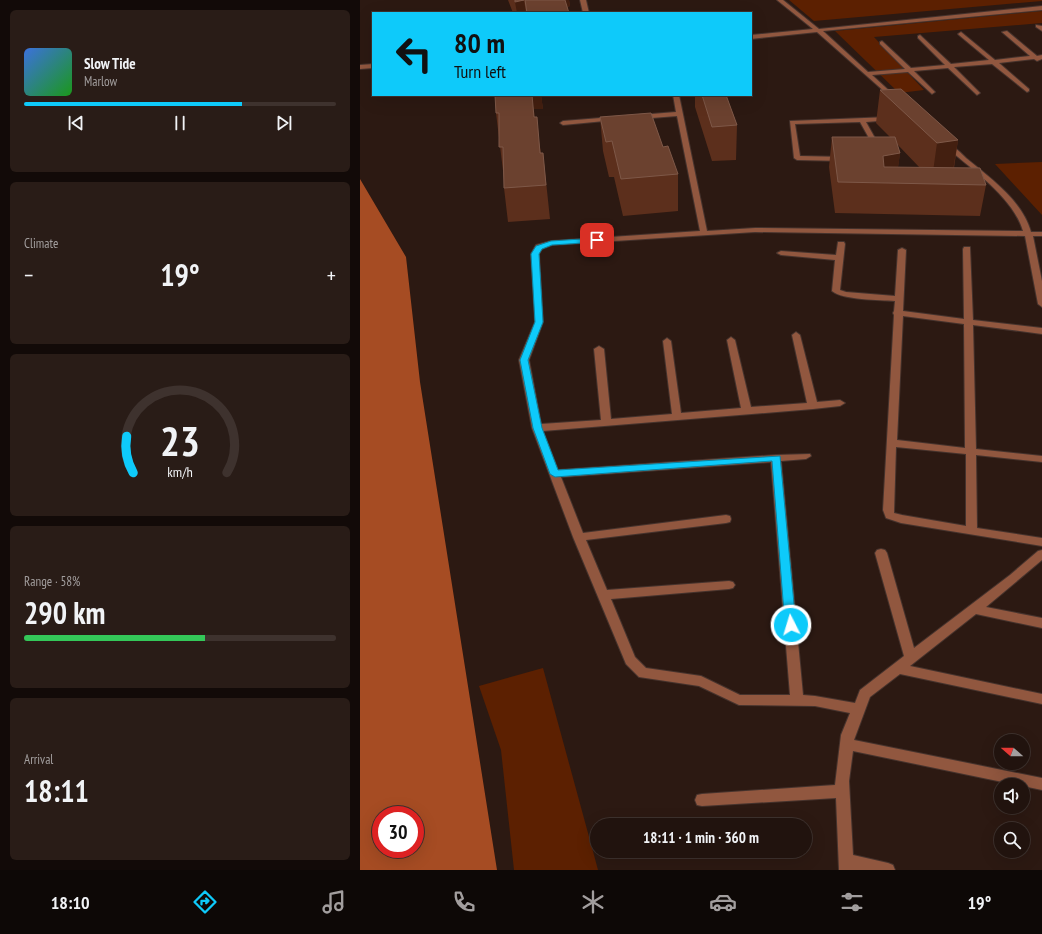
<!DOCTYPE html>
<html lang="en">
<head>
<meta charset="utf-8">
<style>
	body { margin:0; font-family:"PT Sans Narrow",sans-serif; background:#291c17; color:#f1f3f6; height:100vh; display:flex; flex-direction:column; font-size:15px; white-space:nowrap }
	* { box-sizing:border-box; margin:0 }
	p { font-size:13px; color:#a29e9e }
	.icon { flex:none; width:22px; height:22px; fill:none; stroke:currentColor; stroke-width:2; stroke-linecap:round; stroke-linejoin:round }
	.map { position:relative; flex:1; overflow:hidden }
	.sheet { display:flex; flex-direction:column; gap:10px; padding:10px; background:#120a08; width:360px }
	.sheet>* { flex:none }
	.top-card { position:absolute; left:12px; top:12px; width:380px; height:84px; border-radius:0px; box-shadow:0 4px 16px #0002,0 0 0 1px #3e322e; background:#0ecafa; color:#111; overflow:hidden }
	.needle { width:26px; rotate:290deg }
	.fabs { position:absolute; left:634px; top:734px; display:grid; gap:8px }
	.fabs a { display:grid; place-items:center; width:36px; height:36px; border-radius:50%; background:#21130e; box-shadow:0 4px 16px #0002,0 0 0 1px #3e322e; font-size:20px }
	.speed { position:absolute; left:12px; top:806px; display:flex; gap:8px; font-size:20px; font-weight:700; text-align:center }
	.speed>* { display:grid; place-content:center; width:52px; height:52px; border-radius:50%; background:#21130e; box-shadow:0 4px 16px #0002,0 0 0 1px #3e322e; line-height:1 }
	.speed .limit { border:6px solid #d22; background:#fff; color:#111 }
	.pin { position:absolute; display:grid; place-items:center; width:34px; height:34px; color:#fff; margin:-17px; border-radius:8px; box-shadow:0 2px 6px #0006 }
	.me { position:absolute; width:44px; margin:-22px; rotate:355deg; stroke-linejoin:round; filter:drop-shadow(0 0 3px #0008) }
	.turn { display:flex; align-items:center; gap:14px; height:84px; padding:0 16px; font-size:18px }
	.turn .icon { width:52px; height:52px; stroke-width:2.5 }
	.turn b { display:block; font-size:28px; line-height:34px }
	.big { font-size:30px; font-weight:700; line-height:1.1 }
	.sheet .widget { flex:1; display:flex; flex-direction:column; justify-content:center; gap:6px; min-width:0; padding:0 14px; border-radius:6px; background:#291c17 }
	.sheet .dial { align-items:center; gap:0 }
	.dial svg { height:104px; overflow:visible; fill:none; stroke:#3e322e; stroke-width:7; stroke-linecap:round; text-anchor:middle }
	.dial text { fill:#f1f3f6; stroke:none }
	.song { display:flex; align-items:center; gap:12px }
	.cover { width:48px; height:48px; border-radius:6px; background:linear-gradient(135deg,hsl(220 70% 55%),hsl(120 70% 35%)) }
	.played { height:4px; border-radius:2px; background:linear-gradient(90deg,#0ecafa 70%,#3e322e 70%) }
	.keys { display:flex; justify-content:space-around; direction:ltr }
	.heat { display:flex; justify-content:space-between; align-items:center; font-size:22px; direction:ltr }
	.charge { height:6px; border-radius:3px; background:linear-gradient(90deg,#34c759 58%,#3e322e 0) }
	.trip { position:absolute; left:230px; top:818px; width:222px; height:40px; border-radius:20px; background:#21130e; box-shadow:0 4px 16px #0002,0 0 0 1px #3e322e; font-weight:700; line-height:40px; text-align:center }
	.tab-bar { display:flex; height:64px; justify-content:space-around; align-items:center; background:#0d0806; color:#a29e9e }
	.tab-bar .icon { width:28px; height:28px }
	.tab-bar .on { color:#0ecafa }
	.tab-bar b { font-size:18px; color:#f1f3f6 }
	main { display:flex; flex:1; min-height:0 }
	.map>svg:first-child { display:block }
	.green { fill:#5c2001 }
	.water { fill:#a64c23; fill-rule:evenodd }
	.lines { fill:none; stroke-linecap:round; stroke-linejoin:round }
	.minor-casing { stroke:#46332d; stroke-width:2 }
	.minor { fill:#91573f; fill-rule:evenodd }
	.wall { fill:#5c2f1c; fill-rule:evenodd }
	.shaded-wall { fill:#431f10 }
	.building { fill:#6b412f; stroke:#7e5848 }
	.route { fill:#0ecafa; stroke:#0983a2 }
</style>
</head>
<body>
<main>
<section class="sheet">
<div class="widget">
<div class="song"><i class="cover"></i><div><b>Slow Tide</b><p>Marlow</p></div></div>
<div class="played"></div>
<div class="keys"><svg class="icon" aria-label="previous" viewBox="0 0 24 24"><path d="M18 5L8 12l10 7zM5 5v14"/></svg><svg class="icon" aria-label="pause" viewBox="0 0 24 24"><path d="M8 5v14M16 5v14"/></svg><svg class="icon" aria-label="next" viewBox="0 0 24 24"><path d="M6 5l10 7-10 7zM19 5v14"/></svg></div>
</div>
<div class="widget"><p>Climate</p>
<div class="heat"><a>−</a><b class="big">19°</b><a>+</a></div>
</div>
<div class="widget dial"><svg viewBox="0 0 100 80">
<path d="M14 69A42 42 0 1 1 86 69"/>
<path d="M14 69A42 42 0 0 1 9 41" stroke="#0ecafa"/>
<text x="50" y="56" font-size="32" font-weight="700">23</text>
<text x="50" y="72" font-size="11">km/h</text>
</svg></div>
<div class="widget"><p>Range · 58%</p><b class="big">290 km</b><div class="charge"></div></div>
<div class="widget"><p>Arrival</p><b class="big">18:11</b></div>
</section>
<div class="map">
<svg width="682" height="870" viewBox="0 0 682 870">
	<rect width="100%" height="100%" fill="#2c1912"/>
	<path class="green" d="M 429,0 L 682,0 L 682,1 L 454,21 Z
		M 682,11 L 682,23 L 514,37 L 564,90 L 539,93 L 475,31 Z
		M 682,162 L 682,215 L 635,164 Z
		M 183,668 L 234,855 L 238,870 L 154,870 L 141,750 L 119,686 Z"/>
	<path class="water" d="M 0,179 L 46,257 L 60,382 L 137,870 L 0,870 ZM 21,815 L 55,815 L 55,849 L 21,849 Z"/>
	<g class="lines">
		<defs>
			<path id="minor" d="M 220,0 L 226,0 L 229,13 L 223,13 Z
				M 417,0 L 423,0 L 459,29 L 682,6 L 682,10 L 463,31 L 508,72 L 545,69 L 520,44 L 520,42 L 522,41 L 551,68 L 585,65 L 558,38 L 558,36 L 560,35 L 591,64 L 629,60 L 599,35 L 598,34 L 601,32 L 635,60 L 670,56 L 642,32 L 647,31 L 677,56 L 682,55 L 682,59 L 677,61 L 674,59 L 639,63 L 669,89 L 669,91 L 667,92 L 632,64 L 594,67 L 620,93 L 617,95 L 588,68 L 554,71 L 575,92 L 572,94 L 548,72 L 512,75 L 536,97 L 536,99 L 534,100 L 457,32 L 391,39 L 391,35 L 453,29 Z
				M 676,25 L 682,26 L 682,31 L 676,27 Z
				M 13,64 L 13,68 L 0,69 L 0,65 Z
				M 313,95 L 319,95 L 347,231 L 395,228 L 663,231 C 653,197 611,169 585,146 L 585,144 L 587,143 C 594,146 601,153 606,158 C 630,178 662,200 671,232 L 682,232 L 682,236 L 673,236 L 682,281 L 682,307 L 678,304 L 665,236 L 395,232 L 192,245 L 182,249 L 179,254 L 183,322 L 169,360 L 181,424 L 241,420 L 234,349 L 239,346 L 244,349 L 251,419 L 312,414 L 303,341 L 307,338 L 311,341 L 321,413 L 381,408 L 367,340 L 371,337 L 375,340 L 391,407 L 447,403 L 432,335 L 436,332 L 440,335 L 457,402 L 480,400 L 485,403 L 480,406 L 453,409 L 183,431 L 198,470 L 416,455 L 450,454 L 451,456 L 446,459 L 421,461 L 443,695 L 455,696 L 495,703 L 500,690 L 544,656 L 515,553 L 517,550 L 521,549 L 525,550 L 527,553 L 554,648 L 650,575 L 678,551 L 682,550 L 682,560 L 626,607 L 682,618 L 682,628 L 616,614 L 550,666 L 682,694 L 682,704 L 540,674 L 510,697 L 494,740 L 682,778 L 682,790 L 663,786 L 663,785 L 657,785 L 493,751 L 489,781 L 493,855 L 528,863 L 533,865 L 535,870 L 479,870 L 476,798 L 342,806 L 337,805 L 335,800 L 337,795 L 342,794 L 475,785 L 481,735 L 490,713 L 455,706 L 379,705 L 339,686 L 279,677 L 266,664 L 213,537 L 172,428 L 159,360 L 175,322 L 171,254 L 176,245 L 191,241 L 340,231 L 317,116 L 279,119 L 276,117 L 279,115 L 316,112 ZM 411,462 L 430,695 L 380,695 L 341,676 L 286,668 L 275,657 L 251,599 L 369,589 L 373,588 L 375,585 L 373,582 L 369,581 L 247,590 L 226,540 L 366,523 L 370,522 L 371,519 L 370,516 L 366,515 L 223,533 L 201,477 Z
				M 253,117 L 255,118 L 255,120 L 203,125 L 200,123 L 203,121 Z
				M 529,117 L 532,119 L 531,120 L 506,122 L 520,147 L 517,149 L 514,147 L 500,122 L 435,124 L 440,156 L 484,157 L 487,159 L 484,161 L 437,160 L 434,158 L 430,121 Z
				M 478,242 L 484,242 L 485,244 L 480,290 L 486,292 L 535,296 L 538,250 L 542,248 L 546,250 L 543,311 L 604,319 L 603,249 L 604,247 L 610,247 L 613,320 L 682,328 L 682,334 L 613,325 L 616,449 L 682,456 L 682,462 L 616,455 L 617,528 L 682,538 L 682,546 L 541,523 L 526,518 L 523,510 L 534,315 L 533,313 L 534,311 L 535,301 C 520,300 482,300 472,291 L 475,260 L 421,255 L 417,253 L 421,251 L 476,255 ZM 543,316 L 604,324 L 605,448 L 537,440 ZM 536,447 L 606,454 L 606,526 L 542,515 L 534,513 Z"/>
		</defs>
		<use href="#minor" class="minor-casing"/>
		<use href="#minor" class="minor"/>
	</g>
	<path class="wall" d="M 148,0 L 209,0 L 210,6 L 207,7 L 209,13 L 153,13 Z
		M 520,90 L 598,140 L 594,168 L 626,185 L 620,216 L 475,213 L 469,167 L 472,137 L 530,137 L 516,123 ZM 537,144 L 560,168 L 538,167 L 540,153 Z
		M 135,95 L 181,95 L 183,109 L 174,109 L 174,117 L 181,153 L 183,153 L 190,219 L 148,222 L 144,188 L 144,179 L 136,113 Z
		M 335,95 L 366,95 L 377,125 L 376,160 L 352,161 L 335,107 Z
		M 240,117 L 303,147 L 318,174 L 318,211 L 263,216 L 254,177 L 249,177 L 243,151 Z"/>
	<path class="shaded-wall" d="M 164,0 L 166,13 L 157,13 L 155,2 Z
		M 200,0 L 209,0 L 210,6 L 207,7 Z
		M 172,95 L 181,95 L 183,109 L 174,109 L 177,149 Z
		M 177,117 L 180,149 L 183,187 L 180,153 Z
		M 598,140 L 592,176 L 572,179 L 577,143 Z
		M 540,153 L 536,183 L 520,183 L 523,156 Z"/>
	<path class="building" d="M 155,0 L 164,0 L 155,2 Z
		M 165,0 L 205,0 L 209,13 L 167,13 Z
		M 541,89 L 598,140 L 577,143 L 520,90 Z
		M 135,95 L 172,95 L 174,117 L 177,117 L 180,153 L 183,153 L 186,185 L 144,188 L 143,147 L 139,147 L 139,113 L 136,113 Z
		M 342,95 L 366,95 L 377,125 L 352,127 Z
		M 291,113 L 303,147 L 308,146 L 318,174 L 261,179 L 252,141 L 246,142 L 240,117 Z
		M 472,137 L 535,137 L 540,153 L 523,156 L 524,167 L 620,168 L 626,185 L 478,182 Z"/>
	<path class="route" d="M 237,238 L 239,239 L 239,242 L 192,245 L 182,249 L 179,254 L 183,322 L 168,360 L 182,428 L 198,470 L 420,456 L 436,625 L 435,628 L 431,629 L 427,628 L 425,625 L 412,461 L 195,477 L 190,474 L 173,428 L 160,360 L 175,322 L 171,254 L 176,246 L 191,241 Z"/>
</svg>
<div class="fabs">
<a><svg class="needle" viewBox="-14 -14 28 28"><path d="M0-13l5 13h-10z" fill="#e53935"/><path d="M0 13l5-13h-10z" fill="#a29e9e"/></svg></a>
<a><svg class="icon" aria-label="sound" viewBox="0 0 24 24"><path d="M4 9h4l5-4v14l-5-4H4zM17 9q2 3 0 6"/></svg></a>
<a><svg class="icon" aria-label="search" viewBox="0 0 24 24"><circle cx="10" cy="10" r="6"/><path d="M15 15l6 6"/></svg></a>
</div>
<div class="speed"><div class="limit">30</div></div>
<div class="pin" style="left:237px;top:240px;background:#d93025"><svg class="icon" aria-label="arrive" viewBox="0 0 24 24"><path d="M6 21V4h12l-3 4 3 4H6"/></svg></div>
<svg class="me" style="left:431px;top:625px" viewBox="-20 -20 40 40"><circle r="17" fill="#0ecafa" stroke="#fff" stroke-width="3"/><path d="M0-11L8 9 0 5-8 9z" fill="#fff"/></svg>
<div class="trip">18:11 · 1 min · 360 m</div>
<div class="top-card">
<div class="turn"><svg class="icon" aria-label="left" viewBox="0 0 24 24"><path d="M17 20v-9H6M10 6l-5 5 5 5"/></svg><div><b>80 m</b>Turn left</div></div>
</div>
</div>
</main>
<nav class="tab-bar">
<b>18:10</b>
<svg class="icon on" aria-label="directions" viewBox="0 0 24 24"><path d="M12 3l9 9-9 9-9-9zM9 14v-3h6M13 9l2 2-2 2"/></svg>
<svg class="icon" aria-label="music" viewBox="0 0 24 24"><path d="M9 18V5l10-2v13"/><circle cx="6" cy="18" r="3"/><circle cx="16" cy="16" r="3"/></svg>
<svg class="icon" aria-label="phone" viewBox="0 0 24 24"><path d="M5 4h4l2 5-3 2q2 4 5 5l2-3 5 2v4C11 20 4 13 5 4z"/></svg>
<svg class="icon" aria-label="climate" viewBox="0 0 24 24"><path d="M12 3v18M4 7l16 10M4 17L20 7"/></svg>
<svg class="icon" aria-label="car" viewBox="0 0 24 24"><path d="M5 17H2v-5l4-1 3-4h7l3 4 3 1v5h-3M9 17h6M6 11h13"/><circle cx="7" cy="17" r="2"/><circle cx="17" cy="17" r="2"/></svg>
<svg class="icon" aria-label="filters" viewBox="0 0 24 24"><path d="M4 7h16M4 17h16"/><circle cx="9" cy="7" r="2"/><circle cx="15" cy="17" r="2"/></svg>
<b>19°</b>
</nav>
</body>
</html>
